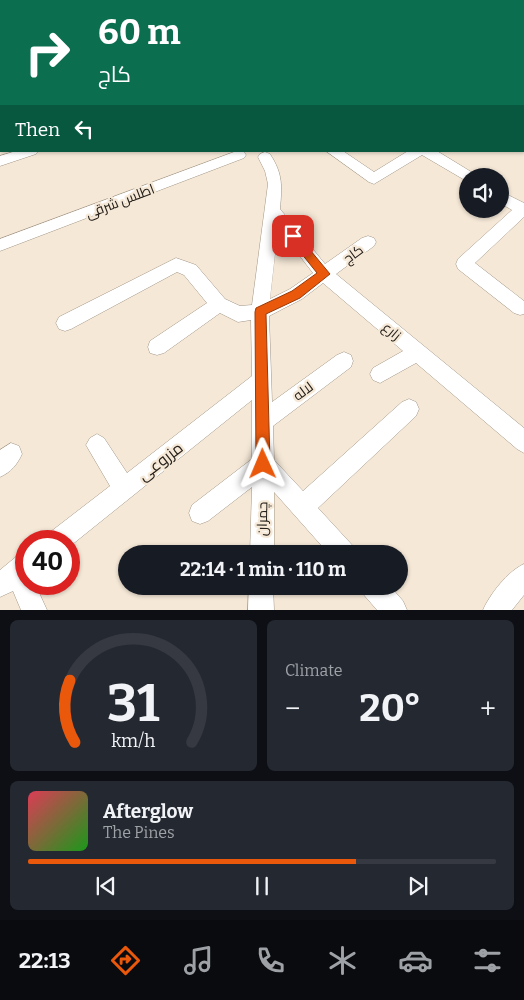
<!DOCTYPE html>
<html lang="en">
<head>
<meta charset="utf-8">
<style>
	body { margin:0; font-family:Bitter,Cairo,serif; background:#242831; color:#f1f3f6; height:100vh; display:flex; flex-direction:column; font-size:19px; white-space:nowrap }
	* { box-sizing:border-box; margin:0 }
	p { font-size:16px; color:#9ea1a6 }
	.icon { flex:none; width:28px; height:28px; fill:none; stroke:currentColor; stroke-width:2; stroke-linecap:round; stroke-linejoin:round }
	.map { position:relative; height:610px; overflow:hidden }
	.sheet { display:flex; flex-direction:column; gap:10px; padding:10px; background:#0d0f14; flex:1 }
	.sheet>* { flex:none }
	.banner { position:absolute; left:0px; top:0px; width:525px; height:152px; box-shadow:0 1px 4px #0004; background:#0b6e4f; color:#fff; overflow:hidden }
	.tools { position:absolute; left:459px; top:168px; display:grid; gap:10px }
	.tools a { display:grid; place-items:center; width:50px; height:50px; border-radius:50%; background:#171b24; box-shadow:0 1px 4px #0004; font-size:25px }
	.speed { position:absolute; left:15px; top:530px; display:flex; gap:10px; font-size:25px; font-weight:700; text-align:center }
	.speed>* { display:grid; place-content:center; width:65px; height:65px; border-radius:50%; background:#171b24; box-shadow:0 1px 4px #0004; line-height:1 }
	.speed .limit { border:8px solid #d22; background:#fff; color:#111 }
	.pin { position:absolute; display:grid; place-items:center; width:42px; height:42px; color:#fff; margin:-21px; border-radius:10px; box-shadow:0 2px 8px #0006 }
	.me { position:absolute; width:55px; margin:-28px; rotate:359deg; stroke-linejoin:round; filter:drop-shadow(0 0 4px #0008) }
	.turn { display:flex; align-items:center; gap:18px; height:105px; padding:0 15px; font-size:22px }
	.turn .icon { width:65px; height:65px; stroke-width:2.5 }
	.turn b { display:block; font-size:35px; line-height:42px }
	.then { display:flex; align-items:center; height:48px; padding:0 15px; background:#0003; gap:10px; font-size:19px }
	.big { font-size:38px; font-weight:700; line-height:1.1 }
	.sheet .widget { flex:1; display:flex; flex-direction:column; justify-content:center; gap:8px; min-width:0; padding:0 18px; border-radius:8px; background:#242831 }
	.sheet .dial { align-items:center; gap:0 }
	.dial svg { height:130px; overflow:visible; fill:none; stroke:#363941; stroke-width:7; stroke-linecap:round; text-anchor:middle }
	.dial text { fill:#f1f3f6; stroke:none }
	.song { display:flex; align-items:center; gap:15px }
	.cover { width:60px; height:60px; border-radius:8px; background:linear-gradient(135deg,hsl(350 70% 55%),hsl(120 70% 35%)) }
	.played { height:5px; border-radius:2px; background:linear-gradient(90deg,#ea580c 70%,#363941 70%) }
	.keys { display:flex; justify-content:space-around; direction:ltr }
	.heat { display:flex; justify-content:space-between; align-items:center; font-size:28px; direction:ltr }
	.sheet .tiles { flex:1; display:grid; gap:10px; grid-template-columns:1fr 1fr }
	.widget:last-child { grid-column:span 2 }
	.trip { position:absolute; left:118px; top:545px; width:290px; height:50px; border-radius:25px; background:#171b24; box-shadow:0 1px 4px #0004; font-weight:700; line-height:50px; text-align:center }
	.tabs { display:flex; height:80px; justify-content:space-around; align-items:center; background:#090b0e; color:#9ea1a6 }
	.tabs .icon { width:35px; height:35px }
	.tabs .current { color:#ea580c }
	.tabs b { font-size:22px; color:#f1f3f6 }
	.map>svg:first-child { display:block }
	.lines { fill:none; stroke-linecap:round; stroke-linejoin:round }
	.minor-casing { stroke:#a29686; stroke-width:1 }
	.minor { fill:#fff; fill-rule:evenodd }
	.wall { fill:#9d9084 }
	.shaded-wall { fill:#7f766b }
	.route { fill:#ea580c; stroke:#983908 }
	.labels { text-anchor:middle; stroke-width:4.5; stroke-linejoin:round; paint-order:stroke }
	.street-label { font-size:14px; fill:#26211b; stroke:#f5e8d7 }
	.near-street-label { font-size:16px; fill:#26211b; stroke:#f5e8d7 }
</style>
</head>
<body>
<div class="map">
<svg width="524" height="610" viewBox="0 0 524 610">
	<rect width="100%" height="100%" fill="#f5e8d7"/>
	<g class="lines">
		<defs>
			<path id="minor" d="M 134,0 L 144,0 L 145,1 L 135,1 Z
				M 447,0 L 458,0 L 459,1 L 448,1 Z
				M 0,75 L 1,75 L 1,81 L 0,81 Z
				M 16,151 L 38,151 L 36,154 L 0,166 L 0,156 Z
				M 326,151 L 343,151 L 374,172 L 408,151 L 437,151 L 473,173 L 475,176 L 468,176 L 468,181 L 463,179 L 422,155 L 374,184 L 369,182 Z
				M 234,152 L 244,152 L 246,155 L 244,158 L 0,251 L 0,239 Z
				M 265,152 L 270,154 C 283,174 282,186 280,209 L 325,264 L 362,238 L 368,236 L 374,238 L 376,242 L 374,246 L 336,274 L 524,428 L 524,453 L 517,449 L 416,363 L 380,383 L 373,380 L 370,374 L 373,368 L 403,351 L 323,283 L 302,299 L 269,316 L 272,402 L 337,355 L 344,352 L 351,355 L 353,361 L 351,367 L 273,426 L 274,460 L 303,491 L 402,402 L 409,399 L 416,402 L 419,409 L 416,416 L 318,508 L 353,546 L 357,554 L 329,554 L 274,492 L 274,554 L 250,554 L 252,487 L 208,521 L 200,524 L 192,521 L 189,513 L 192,505 L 252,459 L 252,400 L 69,547 L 69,541 L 45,541 L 49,533 L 110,486 L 86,445 L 90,438 L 97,434 L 104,438 L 127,473 L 252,376 L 251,320 L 238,322 L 220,313 L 164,353 L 157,355 L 150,353 L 148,347 L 150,341 L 207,303 L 184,275 L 177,272 L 71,329 L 65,331 L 59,329 L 56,323 L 59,317 L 176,258 L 196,265 L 225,299 L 240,306 L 252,305 L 268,184 L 265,171 L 258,157 L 260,154 ZM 278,228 L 313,273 L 290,289 L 270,299 Z
				M 500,191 L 524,203 L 524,217 L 475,263 L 524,301 L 524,314 L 520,315 L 514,313 L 458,269 L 456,264 L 458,259 L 512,210 L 500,203 Z
				M 11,443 L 19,446 L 22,454 C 17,465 11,472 0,477 L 0,450 Z
				M 26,553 L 26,584 L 35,584 L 47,610 L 21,610 L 13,591 L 0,597 L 0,570 L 17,556 Z
				M 524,564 L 524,595 L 512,610 L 483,610 C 490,594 508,571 524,564 Z
				M 249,586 L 273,586 L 274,610 L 248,610 Z
				M 361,586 L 390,586 L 403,601 L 407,610 L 377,610 L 364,595 Z"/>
		</defs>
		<use href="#minor" class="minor-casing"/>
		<use href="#minor" class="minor"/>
	</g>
	<path class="wall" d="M 471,0 L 524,0 L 524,1 L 470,1 Z"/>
	<path class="shaded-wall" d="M 493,0 L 524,0 L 524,9 L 524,1 L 493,1 Z"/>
	<path class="route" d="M 293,232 L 296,233 L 330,274 L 300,298 L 266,314 L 270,464 L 268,469 L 263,471 L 258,469 L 256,464 L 255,312 L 256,308 L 292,291 L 317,273 L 289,238 L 288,236 Z"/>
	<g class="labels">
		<g class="street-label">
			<text transform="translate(120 201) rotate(-21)" y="5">اطلس شرقی</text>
			<text transform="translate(353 254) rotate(-36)" y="5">کاج</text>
			<text transform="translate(392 331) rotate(40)" y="5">زارع</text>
			<text transform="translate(303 391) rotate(-36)" y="5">لاله</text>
			<text transform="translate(262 519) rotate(-89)" y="5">چمران</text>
		</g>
		<g class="near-street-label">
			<text transform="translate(160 461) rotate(-38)" y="6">مزروعی</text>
		</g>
	</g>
</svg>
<div class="tools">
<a><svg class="icon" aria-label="sound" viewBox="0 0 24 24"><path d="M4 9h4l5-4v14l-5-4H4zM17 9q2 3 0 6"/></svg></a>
</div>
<div class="speed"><div class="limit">40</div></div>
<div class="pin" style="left:293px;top:236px;background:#d93025"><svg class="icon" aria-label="arrive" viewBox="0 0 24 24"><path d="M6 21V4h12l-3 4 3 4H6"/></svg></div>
<svg class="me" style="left:263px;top:464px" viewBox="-20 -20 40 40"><path d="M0-17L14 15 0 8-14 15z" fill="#ea580c" stroke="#fff" stroke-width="4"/></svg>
<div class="trip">22:14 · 1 min · 110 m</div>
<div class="banner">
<div class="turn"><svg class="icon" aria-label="right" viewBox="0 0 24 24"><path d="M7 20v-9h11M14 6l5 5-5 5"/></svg><div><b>60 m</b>کاج</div></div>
<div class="then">Then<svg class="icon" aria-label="left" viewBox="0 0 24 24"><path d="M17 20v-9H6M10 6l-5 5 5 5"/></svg></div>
</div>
</div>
<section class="sheet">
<div class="tiles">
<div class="widget dial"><svg viewBox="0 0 100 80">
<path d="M14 69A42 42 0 1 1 86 69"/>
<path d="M14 69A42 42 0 0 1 11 31" stroke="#ea580c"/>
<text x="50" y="56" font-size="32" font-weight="700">31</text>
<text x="50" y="72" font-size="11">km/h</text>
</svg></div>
<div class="widget"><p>Climate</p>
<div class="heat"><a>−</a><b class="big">20°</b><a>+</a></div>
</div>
<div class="widget">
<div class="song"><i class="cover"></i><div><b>Afterglow</b><p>The Pines</p></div></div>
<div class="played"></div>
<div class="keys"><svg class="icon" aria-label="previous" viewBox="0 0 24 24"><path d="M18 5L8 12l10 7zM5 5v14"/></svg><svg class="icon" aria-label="pause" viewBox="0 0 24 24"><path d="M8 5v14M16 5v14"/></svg><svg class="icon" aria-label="next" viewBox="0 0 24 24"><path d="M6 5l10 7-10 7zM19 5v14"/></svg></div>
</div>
</div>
</section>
<nav class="tabs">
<b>22:13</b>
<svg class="icon current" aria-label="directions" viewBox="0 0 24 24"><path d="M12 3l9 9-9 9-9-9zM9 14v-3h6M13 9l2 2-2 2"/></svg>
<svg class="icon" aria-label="music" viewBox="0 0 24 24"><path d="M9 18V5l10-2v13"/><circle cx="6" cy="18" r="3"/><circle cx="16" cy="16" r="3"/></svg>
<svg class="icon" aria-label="phone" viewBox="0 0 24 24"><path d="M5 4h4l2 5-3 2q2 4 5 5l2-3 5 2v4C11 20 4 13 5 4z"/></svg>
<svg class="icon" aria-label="climate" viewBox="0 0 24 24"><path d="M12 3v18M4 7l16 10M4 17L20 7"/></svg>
<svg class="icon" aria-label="car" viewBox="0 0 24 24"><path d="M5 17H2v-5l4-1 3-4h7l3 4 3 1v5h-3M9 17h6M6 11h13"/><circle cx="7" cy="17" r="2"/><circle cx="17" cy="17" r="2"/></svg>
<svg class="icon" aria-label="filters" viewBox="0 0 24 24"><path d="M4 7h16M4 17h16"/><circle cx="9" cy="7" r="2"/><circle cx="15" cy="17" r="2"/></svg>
</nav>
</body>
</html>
